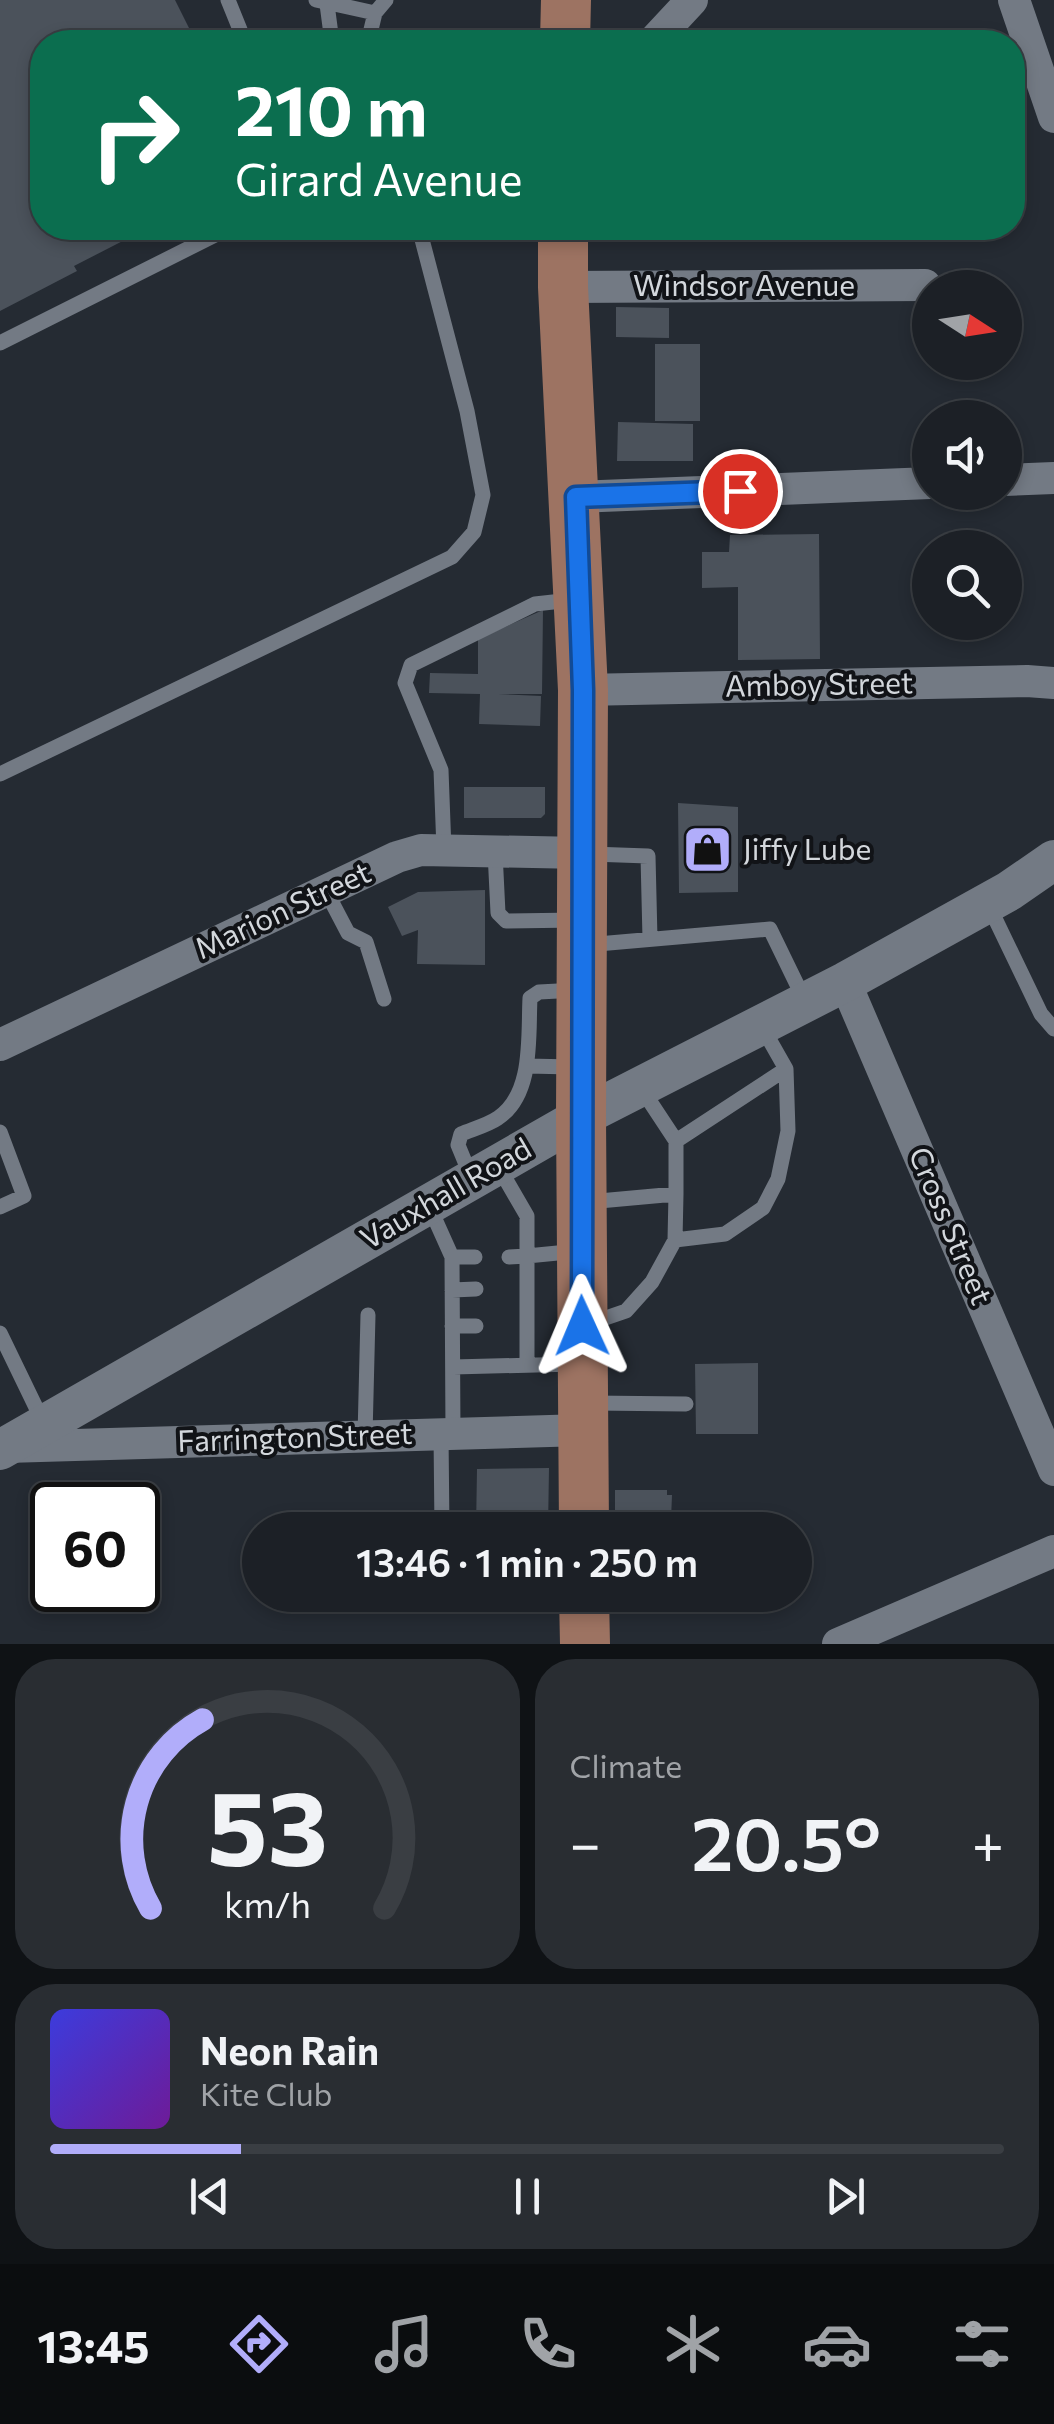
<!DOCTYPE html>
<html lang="en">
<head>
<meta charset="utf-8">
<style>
	body { margin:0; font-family:Commissioner,sans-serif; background:#292d32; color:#f1f3f6; height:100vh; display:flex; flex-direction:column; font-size:38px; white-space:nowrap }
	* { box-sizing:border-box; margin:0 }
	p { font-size:32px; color:#a0a3a7 }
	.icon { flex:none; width:55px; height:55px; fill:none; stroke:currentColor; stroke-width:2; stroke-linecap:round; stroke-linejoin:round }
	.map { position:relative; height:1644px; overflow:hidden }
	.sheet { display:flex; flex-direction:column; gap:15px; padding:15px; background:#0f1215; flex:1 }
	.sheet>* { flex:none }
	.guide { position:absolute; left:30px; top:30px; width:995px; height:210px; border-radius:40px; box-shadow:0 5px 15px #0003,0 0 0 2px #3a3e43; background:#0b6e4f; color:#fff; overflow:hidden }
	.needle { width:65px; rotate:102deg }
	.controls { position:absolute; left:912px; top:270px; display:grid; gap:20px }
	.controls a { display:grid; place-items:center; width:110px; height:110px; border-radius:50%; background:#1c2026; box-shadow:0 5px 15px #0003,0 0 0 2px #3a3e43; font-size:50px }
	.speed { position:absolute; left:30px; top:1482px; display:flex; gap:20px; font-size:50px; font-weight:700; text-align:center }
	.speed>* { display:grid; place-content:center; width:130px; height:130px; border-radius:50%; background:#1c2026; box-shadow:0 5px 15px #0003,0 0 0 2px #3a3e43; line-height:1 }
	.speed .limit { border:5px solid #111; border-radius:15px; background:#fff; color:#111 }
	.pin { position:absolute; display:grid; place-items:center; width:85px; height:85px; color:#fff; margin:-42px; border:5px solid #fff; border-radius:50%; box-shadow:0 2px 10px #0007 }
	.me { position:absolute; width:110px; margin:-55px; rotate:359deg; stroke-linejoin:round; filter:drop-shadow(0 0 8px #0008) }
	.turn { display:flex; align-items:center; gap:35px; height:210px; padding:0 40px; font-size:45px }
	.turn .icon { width:130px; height:130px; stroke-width:2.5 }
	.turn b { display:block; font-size:70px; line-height:85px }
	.big { font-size:75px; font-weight:600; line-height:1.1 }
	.sheet .card { flex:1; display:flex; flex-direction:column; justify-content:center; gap:15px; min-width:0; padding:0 35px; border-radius:40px; background:#292d32 }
	.sheet .dial { align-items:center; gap:0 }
	.dial svg { height:260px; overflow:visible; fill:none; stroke:#3a3e43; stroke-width:7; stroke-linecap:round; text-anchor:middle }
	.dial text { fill:#f1f3f6; stroke:none }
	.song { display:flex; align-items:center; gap:30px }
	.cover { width:120px; height:120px; border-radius:15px; background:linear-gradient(135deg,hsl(240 70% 55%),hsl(280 70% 35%)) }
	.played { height:10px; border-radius:5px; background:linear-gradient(90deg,#b1adfa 20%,#3a3e43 20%) }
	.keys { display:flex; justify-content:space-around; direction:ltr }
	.heat { display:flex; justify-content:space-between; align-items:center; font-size:55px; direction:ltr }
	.sheet .tiles { flex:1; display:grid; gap:15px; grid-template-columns:1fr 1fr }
	.card:last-child { grid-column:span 2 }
	.trip { position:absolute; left:242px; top:1512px; width:570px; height:100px; border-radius:50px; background:#1c2026; box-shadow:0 5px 15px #0003,0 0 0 2px #3a3e43; font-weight:600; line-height:100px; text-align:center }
	.tabs { display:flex; height:160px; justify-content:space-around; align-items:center; background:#0b0d0f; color:#a0a3a7 }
	.tabs .icon { width:70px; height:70px }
	.tabs .active { color:#b1adfa }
	.tabs b { font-size:45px; color:#f1f3f6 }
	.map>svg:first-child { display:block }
	.building { fill:#4b525b }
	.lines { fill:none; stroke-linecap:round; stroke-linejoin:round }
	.service { stroke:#737a84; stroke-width:15 }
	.minor { stroke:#737a84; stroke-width:32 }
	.tertiary { stroke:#737a84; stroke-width:40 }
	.primary { stroke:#9d7362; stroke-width:50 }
	.route-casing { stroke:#114b97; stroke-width:25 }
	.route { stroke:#1a73e8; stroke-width:18 }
	.labels { text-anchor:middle; stroke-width:8; stroke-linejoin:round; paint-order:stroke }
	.street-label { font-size:30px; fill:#d3d7dc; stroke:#111317 }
	.poi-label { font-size:30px; fill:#d3d7dc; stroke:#111317; text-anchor:start }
</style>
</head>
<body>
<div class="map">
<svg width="1054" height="1644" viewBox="0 0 1054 1644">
	<rect width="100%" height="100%" fill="#252b33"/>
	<path class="building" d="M 0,0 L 175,0 L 196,42 L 42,42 L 42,228 L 148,228 L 74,266 L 77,271 L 0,311 Z
		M 616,307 L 669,308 L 669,338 L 616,337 Z
		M 655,344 L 700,344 L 700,421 L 655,421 Z
		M 618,422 L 693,424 L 693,461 L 617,461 Z
		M 819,534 L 820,659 L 738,660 L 738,587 L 702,588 L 702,552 L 729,552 L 730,535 Z
		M 543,610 L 542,694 L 498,694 L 541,696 L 540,726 L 479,724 L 480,694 L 429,693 L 430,673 L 478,674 L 478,639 Z
		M 464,787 L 545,787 L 545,814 L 541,818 L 464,818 Z
		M 678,803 L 738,807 L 738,892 L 679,893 Z
		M 485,890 L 485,965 L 417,964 L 418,930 L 402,936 L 388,907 L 418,892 Z
		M 758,1363 L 758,1434 L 696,1434 L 695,1364 Z
		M 549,1468 L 548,1530 L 476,1530 L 477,1469 Z
		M 615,1490 L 667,1490 L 667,1495 L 672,1495 L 671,1520 L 658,1520 L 658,1530 L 615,1530 Z"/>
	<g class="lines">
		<path class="service" d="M 228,0 L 245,42
			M 316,0 L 375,13
			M 330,0 L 327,4 L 332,42
			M 368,42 L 375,13 L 386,0
			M 0,343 L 229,228
			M 0,774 L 452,557 L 474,532 L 483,495 L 467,411 L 419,228
			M 444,850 L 441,770 L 405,683 L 411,665 L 535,604 L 571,600
			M 495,852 L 498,913 L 506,921 L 577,920
			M 591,854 L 648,856 L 650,939
			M 326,891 L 348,933 L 366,942 L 384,999
			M 989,906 L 1041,1014 L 1054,1029
			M 586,945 L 770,929 L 804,999
			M 527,1066 L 573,1067
			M 641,1088 L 676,1141 L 676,1194
			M 0,1132 L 24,1196 L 0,1207
			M 676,1141 L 786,1069
			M 498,1166 L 527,1216 L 527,1256 L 509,1257
			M 472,1179 L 458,1145 L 461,1134 C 473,1129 488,1125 498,1118 C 534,1094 528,1036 530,998 L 539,992 L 577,990
			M 588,1202 L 676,1194 L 675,1240 L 652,1282 L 626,1311 L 591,1323
			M 430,1208 L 452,1257 L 453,1433
			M 675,1240 L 725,1234 L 763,1208 L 778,1179 L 788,1131 L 786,1069 L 761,1025
			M 452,1257 L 475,1257
			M 452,1290 L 476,1289
			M 452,1326 L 476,1326
			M 0,1333 L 44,1424
			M 527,1365 L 527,1256 L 578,1251
			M 453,1367 L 574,1364
			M 592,1403 L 686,1404
			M 441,1434 L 442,1530
			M 365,1436 L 368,1315"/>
		<path class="minor" d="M 1014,0 L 1054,117
			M 653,42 L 692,0
			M 563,287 L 925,285
			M 1005,480 L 1054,478
			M 576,497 L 930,483
			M 583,690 L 1027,681 L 1054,683
			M 845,982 L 1054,1470
			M 0,1045 L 397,857 L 421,850 L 582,853
			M 6,1447 L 583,1430
			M 838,1644 L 1054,1551"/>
		<path class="tertiary" d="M 0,1450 L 581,1117 L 845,982 L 1009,891 L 1054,860"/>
		<path class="primary" d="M 565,42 L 566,0
			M 563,228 L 563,287 L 583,690 L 581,1117 L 584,1530
			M 584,1595 L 585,1644"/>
	</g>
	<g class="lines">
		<defs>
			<path id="route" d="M 582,1326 L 583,690 L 576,497 L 740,491"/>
		</defs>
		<use href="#route" class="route-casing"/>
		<use href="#route" class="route"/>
	</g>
	<defs>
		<symbol id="shop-square" viewBox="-11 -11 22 22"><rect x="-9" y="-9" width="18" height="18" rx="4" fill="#b1adfa" stroke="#111317"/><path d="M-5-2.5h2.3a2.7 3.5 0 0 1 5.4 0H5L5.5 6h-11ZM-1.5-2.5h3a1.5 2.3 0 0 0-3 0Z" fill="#111"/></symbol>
	</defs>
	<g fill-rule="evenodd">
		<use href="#shop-square" x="680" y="822" width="55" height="55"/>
	</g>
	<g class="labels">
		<g class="street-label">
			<text x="744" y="296">Windsor Avenue</text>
			<text transform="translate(819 685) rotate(-1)" y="10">Amboy Street</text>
			<text transform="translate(283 911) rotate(-25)" y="10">Marion Street</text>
			<text transform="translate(446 1194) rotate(-30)" y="10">Vauxhall Road</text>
			<text transform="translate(950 1226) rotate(67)" y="10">Cross Street</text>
			<text transform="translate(295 1438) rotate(-2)" y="10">Farrington Street</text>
		</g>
		<g class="poi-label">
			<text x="743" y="860">Jiffy Lube</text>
		</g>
	</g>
</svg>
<div class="controls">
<a><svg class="needle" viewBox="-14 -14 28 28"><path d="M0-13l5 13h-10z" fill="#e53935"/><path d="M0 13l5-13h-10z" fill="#a0a3a7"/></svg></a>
<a><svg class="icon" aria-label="sound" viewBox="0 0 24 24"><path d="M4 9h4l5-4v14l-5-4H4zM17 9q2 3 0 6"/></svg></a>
<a><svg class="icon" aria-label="search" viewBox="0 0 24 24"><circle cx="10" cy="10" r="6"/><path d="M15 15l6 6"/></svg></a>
</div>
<div class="speed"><div class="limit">60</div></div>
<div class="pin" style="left:740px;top:491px;background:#d93025"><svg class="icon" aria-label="arrive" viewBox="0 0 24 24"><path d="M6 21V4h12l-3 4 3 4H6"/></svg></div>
<svg class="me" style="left:582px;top:1326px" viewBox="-20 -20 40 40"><path d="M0-17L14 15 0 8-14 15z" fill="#1a73e8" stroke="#fff" stroke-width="4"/></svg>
<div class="trip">13:46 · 1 min · 250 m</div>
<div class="guide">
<div class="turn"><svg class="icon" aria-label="right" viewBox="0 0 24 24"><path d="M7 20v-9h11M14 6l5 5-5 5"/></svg><div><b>210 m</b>Girard Avenue</div></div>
</div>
</div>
<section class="sheet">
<div class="tiles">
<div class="card dial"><svg viewBox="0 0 100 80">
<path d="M14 69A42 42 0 1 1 86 69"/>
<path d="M14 69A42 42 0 0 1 30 11" stroke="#b1adfa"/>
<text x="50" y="56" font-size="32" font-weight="700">53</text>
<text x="50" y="72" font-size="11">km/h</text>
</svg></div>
<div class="card"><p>Climate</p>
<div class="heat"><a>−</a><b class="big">20.5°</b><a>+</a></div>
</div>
<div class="card">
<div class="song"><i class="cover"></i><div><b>Neon Rain</b><p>Kite Club</p></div></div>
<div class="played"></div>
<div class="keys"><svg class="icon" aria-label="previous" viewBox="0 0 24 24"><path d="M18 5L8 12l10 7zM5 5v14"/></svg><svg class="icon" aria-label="pause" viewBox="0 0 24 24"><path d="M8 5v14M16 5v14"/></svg><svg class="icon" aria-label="next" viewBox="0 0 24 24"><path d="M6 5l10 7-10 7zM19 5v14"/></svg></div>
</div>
</div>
</section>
<nav class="tabs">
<b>13:45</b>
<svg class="icon active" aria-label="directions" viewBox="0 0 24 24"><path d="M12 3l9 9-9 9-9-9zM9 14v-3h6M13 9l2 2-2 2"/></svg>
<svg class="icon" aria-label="music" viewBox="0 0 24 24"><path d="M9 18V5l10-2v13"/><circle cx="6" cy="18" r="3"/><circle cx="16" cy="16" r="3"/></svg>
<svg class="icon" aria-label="phone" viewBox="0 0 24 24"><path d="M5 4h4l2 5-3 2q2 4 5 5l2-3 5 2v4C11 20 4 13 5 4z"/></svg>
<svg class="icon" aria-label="climate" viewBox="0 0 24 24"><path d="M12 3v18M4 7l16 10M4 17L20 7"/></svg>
<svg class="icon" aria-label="car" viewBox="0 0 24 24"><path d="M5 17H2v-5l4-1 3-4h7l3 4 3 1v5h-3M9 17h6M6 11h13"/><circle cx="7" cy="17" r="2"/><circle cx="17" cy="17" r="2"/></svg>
<svg class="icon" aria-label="filters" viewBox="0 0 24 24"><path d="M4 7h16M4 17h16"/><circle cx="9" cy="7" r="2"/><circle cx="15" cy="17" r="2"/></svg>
</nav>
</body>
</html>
